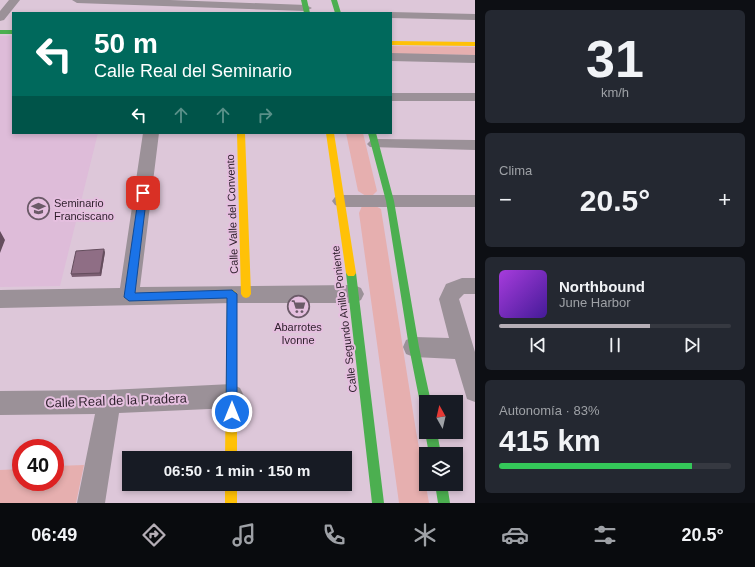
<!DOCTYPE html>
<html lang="es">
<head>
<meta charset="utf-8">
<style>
	body { margin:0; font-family:Helvetica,sans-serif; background:#242831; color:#f1f3f6; height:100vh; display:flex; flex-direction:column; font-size:15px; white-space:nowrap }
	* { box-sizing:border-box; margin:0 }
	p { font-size:13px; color:#9ea1a6 }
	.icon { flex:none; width:22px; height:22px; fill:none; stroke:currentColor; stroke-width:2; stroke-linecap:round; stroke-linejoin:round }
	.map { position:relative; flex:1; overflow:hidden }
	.details { display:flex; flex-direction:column; gap:10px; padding:10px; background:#0d0f14; width:280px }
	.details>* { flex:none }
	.hud { position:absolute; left:12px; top:12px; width:380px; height:122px; border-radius:0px; box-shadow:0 2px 6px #0003; background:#00695c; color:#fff; overflow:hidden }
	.needle { width:26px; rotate:352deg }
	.tools { position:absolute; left:419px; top:395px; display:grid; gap:8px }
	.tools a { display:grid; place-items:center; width:44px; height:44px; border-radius:0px; background:#171b24; box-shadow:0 2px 6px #0003; font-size:20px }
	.speed { position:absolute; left:12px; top:439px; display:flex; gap:8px; font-size:20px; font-weight:700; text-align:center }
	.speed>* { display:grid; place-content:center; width:52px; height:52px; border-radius:50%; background:#171b24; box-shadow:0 2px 6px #0003; line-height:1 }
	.speed .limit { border:6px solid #d22; background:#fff; color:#111 }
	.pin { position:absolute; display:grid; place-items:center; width:34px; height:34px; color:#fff; margin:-17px; border-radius:8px; box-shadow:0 2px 6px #0006 }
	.me { position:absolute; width:44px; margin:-22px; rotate:0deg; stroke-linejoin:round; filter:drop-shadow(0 0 3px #0008) }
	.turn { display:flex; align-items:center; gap:14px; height:84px; padding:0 16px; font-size:18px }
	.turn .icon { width:52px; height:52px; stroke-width:2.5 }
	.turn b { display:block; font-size:28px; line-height:34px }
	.lanes { display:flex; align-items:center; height:38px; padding:0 16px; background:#0003; justify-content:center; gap:20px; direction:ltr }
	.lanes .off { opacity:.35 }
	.big { font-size:30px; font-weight:800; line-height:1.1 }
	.details .widget { flex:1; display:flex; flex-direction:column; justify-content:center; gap:6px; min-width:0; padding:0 14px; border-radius:6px; background:#242831 }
	.details .dial { align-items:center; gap:0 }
	.dial b { font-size:52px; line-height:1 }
	.song { display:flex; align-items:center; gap:12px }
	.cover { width:48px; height:48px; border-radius:6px; background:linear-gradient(135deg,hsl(280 70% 55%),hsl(260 70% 35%)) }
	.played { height:4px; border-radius:2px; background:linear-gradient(90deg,#b5aeb6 65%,#363941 65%) }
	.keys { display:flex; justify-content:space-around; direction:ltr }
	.heat { display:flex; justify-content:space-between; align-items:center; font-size:22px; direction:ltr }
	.charge { height:6px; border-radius:3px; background:linear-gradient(90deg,#34c759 83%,#363941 0) }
	.trip { position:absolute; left:122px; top:451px; width:230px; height:40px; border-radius:0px; background:#171b24; box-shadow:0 2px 6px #0003; font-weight:800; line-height:40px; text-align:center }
	.dock { display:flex; height:64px; justify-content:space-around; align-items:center; background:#090b0e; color:#9ea1a6 }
	.dock .icon { width:28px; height:28px }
	.dock .current { color:#b5aeb6 }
	.dock b { font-size:18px; color:#f1f3f6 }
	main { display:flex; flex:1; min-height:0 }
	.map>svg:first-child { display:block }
	.built { fill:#debcd9 }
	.green { fill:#e6afaf }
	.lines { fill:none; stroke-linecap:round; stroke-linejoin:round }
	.street { fill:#9b9198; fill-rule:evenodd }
	.fast { fill:#4caf50; fill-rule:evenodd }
	.slow { fill:#ffc107; fill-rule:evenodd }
	.wall { fill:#7b5f72 }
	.shaded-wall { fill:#644d5d }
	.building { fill:#8f6e85; stroke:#644d5d }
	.route { fill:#1a73e8; stroke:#114b97 }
	.labels { text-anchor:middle; stroke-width:4; stroke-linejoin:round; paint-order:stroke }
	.poi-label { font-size:11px; fill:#2d1f2b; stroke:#e5bfdf; text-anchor:start }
	.street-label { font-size:11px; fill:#2d1f2b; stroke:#e5bfdf }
	.near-street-label { font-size:13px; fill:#2d1f2b; stroke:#e5bfdf }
</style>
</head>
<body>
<main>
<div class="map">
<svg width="475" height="503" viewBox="0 0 475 503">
	<rect width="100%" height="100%" fill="#ddc7d9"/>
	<path class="built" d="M 0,36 L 13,36 L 13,133 L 98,133 L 60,286 L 0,287 Z"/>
	<path class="green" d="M 391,46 L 475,47 L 475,55 L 391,54 Z
		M 346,133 L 363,133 L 377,191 L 373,195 L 366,196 L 358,191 Z
		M 372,204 L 381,209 L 416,431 L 429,503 L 399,503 L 359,213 L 362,206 Z
		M 84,465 L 76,503 L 0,503 L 0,470 L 21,469 L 21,482 L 55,482 L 55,466 Z"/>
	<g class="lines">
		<path class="street" d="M 9,0 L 20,0 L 4,20 L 0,21 L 0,11 Z
			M 72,0 L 170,0 L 306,5 L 312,8 L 306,11 L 77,3 Z
			M 391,12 L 475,14 L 475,20 L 391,18 L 391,13 L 387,13 Z
			M 391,53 L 475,55 L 475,63 L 391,61 Z
			M 391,93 L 475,93 L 475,101 L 391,101 Z
			M 143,133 L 159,133 L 140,287 L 354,285 L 361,288 L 364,294 L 361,300 L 354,303 L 232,303 L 0,308 L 0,290 L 120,288 Z
			M 375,139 L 475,140 L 475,150 L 370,147 L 367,144 L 370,141 Z
			M 341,195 L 475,195 L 475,207 L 341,207 L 335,205 L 332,201 L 335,197 Z
			M 462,278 L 475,278 L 475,294 L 464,294 L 459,299 L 475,352 L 475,402 L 467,399 L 455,359 L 414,357 L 406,354 L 403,347 L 406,340 L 414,337 L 449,338 L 439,299 L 446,284 Z
			M 232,384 L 240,388 L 244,396 L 240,404 L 232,408 L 119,413 L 105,503 L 77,503 L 95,414 L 0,415 L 0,391 L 109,390 Z"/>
		<path class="fast" d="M 301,0 L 307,0 L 310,13 L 304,13 Z
			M 331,0 L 337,0 L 341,13 L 335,13 Z
			M 0,30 L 13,30 L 13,34 L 0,34 Z
			M 368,133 L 376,133 L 394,201 L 419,347 L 431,402 L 426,402 L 426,409 L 422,407 L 420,403 L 409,347 L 386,201 Z
			M 351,269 L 354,270 L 356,273 L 384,503 L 372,503 L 346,273 L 348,270 Z
			M 426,430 L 426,432 L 437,432 L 441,454 L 429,454 L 425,432 Z
			M 435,484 L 447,484 L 450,503 L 438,503 Z"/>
		<path class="slow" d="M 391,41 L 475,42 L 475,46 L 391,45 Z
			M 237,133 L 245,133 L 251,294 L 249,297 L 246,298 L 243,297 L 241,294 Z
			M 326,133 L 334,133 L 356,273 L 354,276 L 348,276 L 346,273 Z
			M 232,290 L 235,291 L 237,294 L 237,458 L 225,458 L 227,294 L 229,291 Z
			M 225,484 L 237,484 L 237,503 L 225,503 Z"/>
	</g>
	<path class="wall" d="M 105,252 L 101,276 L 72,277 L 71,274 Z"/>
	<path class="shaded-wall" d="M 0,231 L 5,240 L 0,253 Z
		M 104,249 L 105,252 L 101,276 L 100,273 Z"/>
	<path class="building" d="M 104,249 L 100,273 L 71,274 L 76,251 Z"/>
	<path class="route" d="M 143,190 L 147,193 L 135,293 L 232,290 L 237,294 L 237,412 L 236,416 L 232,418 L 227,416 L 226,412 L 227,298 L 129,301 L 124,297 L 139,193 Z"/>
	<defs>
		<symbol id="university-ring" viewBox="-11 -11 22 22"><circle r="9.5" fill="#e5bfdf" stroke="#6b5a68" stroke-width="1.5"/><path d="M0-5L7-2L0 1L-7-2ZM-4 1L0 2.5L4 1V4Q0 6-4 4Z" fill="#6b5a68"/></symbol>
		<symbol id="supermarket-ring" viewBox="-11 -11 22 22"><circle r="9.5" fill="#e5bfdf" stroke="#6b5a68" stroke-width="1.5"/><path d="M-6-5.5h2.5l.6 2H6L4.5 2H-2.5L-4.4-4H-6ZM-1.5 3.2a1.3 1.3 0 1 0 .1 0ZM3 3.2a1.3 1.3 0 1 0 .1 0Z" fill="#6b5a68"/></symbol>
	</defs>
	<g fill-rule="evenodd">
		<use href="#university-ring" x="26" y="196" width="25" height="25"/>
		<use href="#supermarket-ring" x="286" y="294" width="25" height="25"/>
	</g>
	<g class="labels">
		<g class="poi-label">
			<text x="54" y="207">Seminario<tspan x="54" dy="13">Franciscano</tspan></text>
			<text x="298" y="331" text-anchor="middle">Abarrotes<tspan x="298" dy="13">Ivonne</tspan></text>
		</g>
		<g class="street-label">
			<text transform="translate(232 214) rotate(-92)" y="4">Calle Valle del Convento</text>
			<text transform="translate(344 319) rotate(-97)" y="4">Calle Segundo Anillo Poniente</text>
		</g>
		<g class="near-street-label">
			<text transform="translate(116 400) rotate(-2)" y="5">Calle Real de la Pradera</text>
		</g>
	</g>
</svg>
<div class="tools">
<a><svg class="needle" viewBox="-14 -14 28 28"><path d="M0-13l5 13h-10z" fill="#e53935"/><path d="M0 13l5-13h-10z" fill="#9ea1a6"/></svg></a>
<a><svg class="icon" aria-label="layers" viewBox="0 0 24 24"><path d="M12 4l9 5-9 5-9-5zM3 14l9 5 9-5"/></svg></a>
</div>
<div class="speed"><div class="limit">40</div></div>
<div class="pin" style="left:143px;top:193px;background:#d93025"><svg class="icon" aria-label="arrive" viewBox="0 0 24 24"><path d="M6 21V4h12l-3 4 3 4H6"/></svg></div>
<svg class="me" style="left:232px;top:412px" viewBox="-20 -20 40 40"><circle r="17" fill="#1a73e8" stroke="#fff" stroke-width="3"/><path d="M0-11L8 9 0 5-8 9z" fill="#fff"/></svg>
<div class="trip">06:50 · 1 min · 150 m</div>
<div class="hud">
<div class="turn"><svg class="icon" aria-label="left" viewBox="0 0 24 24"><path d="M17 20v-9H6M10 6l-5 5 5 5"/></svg><div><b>50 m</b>Calle Real del Seminario</div></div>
<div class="lanes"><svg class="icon" aria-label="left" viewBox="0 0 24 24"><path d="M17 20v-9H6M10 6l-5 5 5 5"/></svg><svg class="icon off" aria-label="ahead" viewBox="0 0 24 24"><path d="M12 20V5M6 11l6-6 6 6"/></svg><svg class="icon off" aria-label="ahead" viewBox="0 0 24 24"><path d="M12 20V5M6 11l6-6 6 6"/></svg><svg class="icon off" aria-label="right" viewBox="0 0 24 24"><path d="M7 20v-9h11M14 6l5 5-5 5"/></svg></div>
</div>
</div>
<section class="details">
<div class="widget dial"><b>31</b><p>km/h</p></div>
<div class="widget"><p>Clima</p>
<div class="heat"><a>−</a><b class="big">20.5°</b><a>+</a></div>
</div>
<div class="widget">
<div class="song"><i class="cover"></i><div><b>Northbound</b><p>June Harbor</p></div></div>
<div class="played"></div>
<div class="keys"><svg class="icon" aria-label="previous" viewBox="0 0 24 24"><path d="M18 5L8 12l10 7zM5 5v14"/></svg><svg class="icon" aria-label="pause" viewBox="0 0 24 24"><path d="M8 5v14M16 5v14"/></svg><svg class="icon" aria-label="next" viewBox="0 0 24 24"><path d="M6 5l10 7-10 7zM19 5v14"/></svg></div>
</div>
<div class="widget"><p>Autonomía · 83%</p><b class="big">415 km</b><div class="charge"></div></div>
</section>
</main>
<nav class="dock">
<b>06:49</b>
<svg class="icon current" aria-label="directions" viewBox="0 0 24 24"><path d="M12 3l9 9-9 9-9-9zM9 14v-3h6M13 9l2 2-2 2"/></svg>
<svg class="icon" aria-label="music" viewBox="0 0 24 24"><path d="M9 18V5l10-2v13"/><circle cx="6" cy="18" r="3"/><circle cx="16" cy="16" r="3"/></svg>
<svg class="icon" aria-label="phone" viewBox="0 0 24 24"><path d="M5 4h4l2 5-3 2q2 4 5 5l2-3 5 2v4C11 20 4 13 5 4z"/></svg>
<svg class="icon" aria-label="climate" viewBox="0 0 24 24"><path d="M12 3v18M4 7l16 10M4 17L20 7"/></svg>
<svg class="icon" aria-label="car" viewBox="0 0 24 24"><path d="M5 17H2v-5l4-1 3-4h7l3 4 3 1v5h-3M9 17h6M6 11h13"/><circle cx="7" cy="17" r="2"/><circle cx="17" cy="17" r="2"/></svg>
<svg class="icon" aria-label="filters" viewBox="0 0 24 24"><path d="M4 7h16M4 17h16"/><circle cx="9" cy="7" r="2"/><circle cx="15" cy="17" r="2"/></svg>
<b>20.5°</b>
</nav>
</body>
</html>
